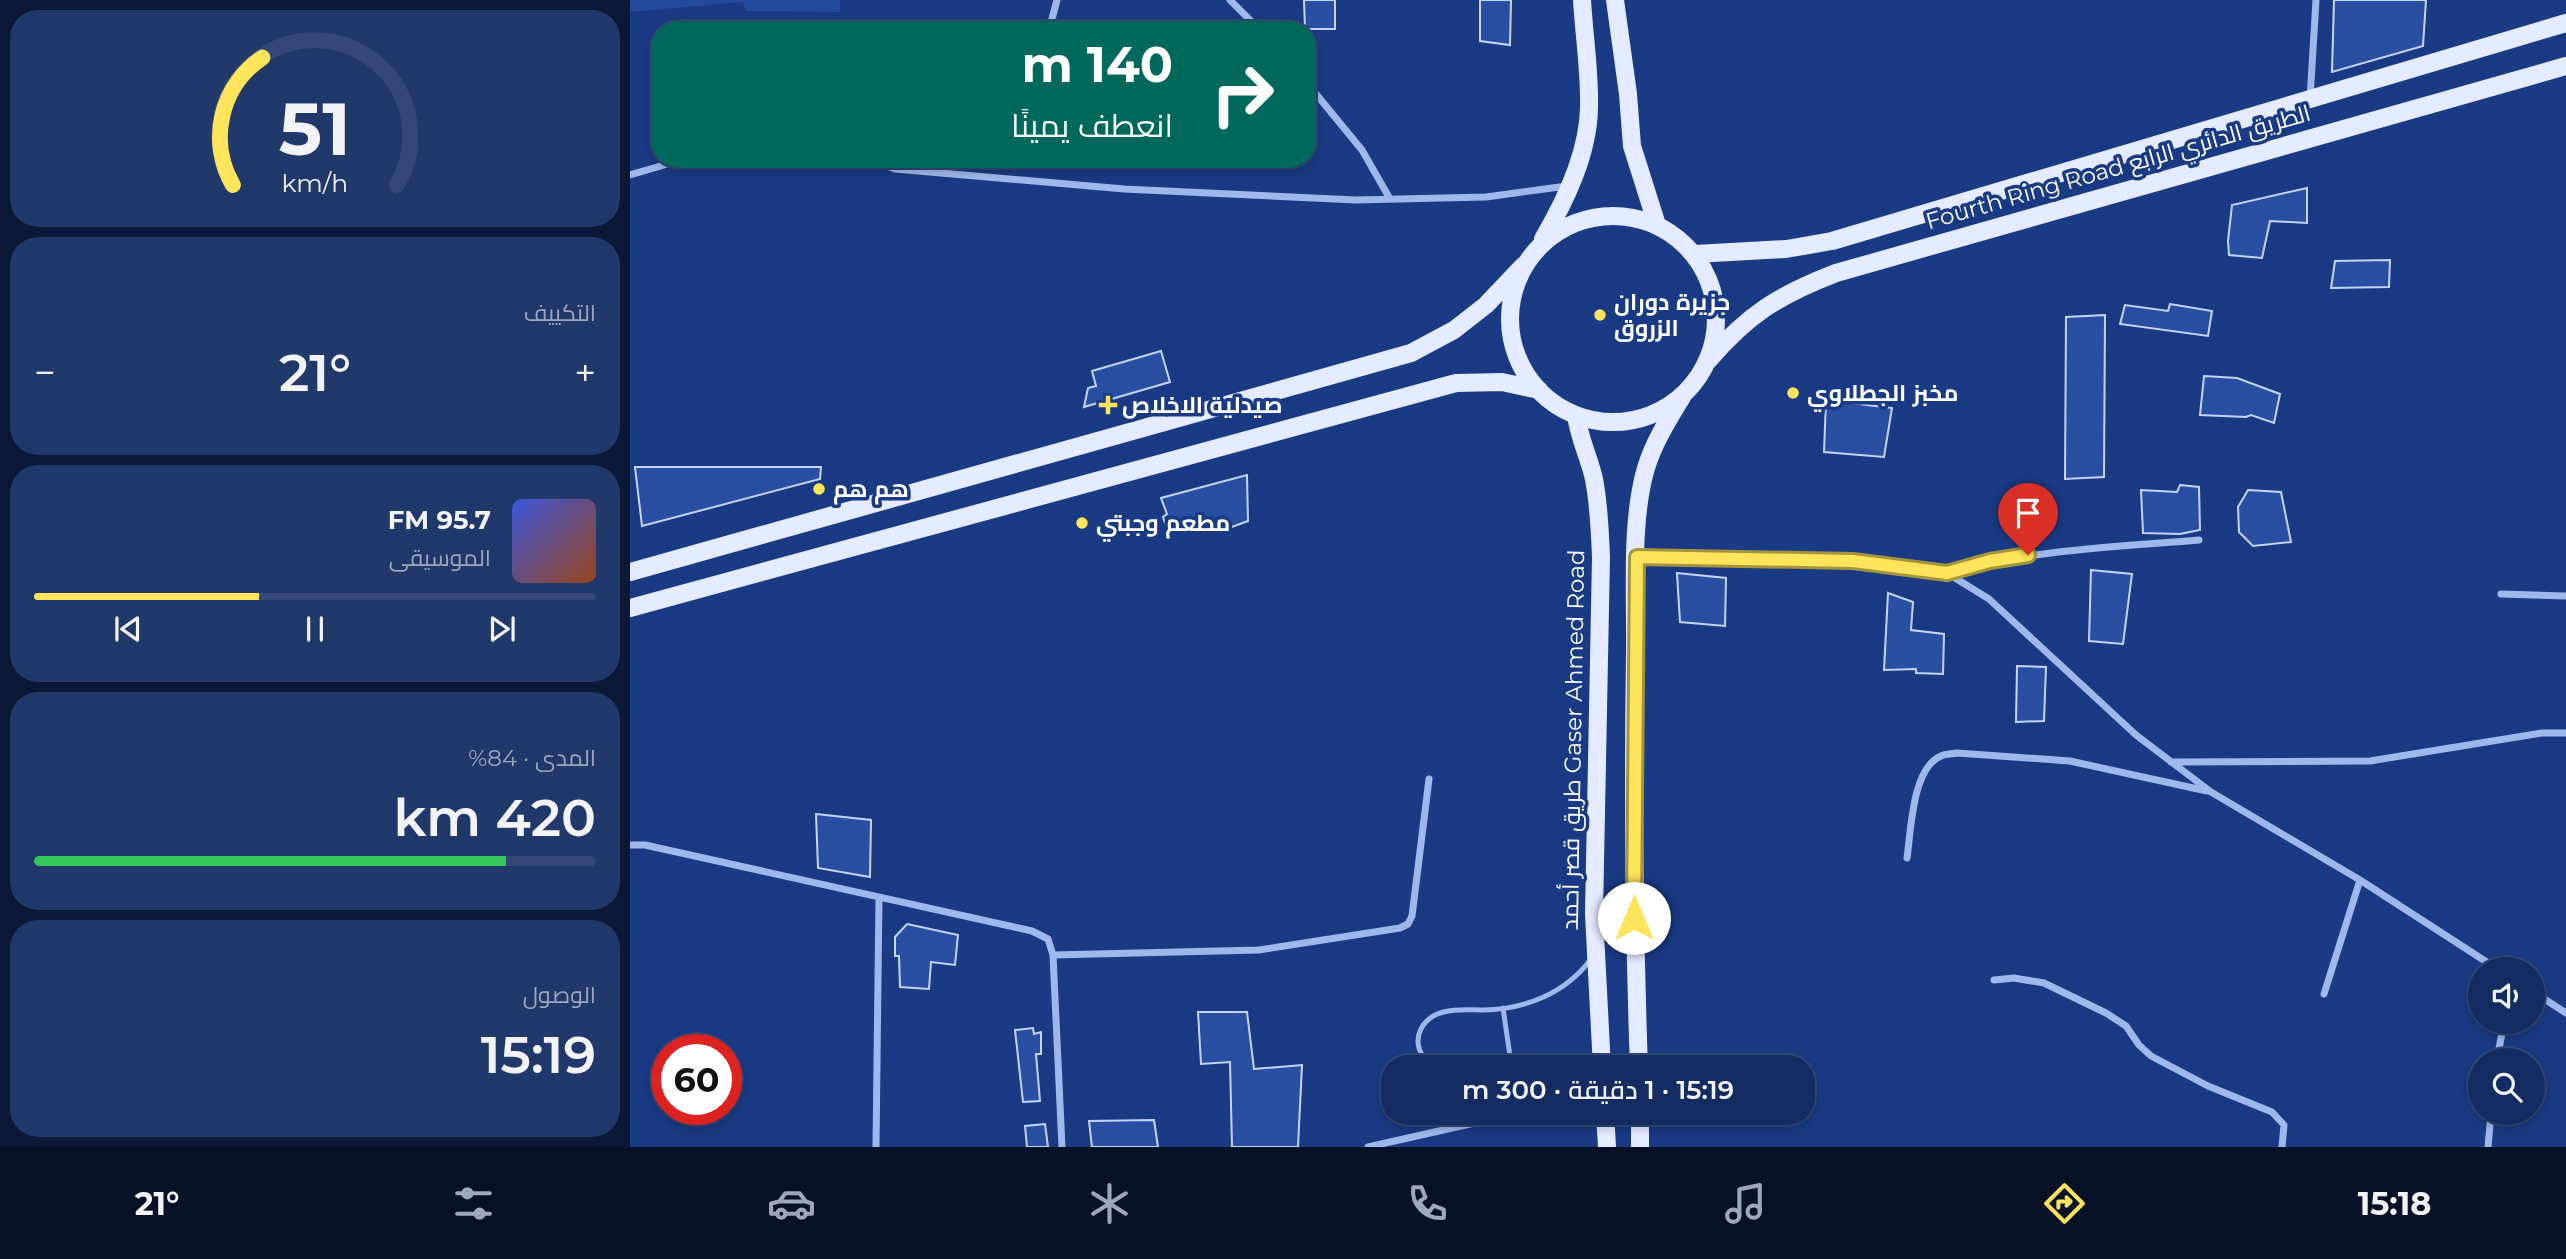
<!DOCTYPE html>
<html lang="ar">
<head>
<meta charset="utf-8">
<style>
	body { margin:0; font-family:Montserrat,Cairo,sans-serif; background:#21386b; color:#f1f3f6; direction:rtl; height:100vh; display:flex; flex-direction:column; font-size:26px; white-space:nowrap }
	* { box-sizing:border-box; margin:0 }
	p { font-size:23px; color:#9da7be }
	.icon { flex:none; width:38px; height:38px; fill:none; stroke:currentColor; stroke-width:2; stroke-linecap:round; stroke-linejoin:round }
	.map { position:relative; flex:1; overflow:hidden; direction:ltr }
	.drawer { display:flex; flex-direction:column; gap:10px; padding:10px; background:#0b1836; width:630px }
	.drawer>* { flex:none }
	.top-card { position:absolute; left:21px; top:21px; width:665px; height:147px; border-radius:28px; box-shadow:0 4px 10px #0003,0 0 0 2px #334877; direction:rtl; background:#00695c; color:#fff; overflow:hidden }
	.controls { position:absolute; left:1838px; top:957px; display:grid; gap:14px }
	.controls a { display:grid; place-items:center; width:77px; height:77px; border-radius:50%; background:#142c62; box-shadow:0 4px 10px #0003,0 0 0 2px #334877; font-size:35px }
	.speed { position:absolute; left:21px; top:1034px; display:flex; gap:14px; font-size:35px; font-weight:700; text-align:center }
	.speed>* { display:grid; place-content:center; width:91px; height:91px; border-radius:50%; background:#142c62; box-shadow:0 4px 10px #0003,0 0 0 2px #334877; line-height:1 }
	.speed .limit { border:10px solid #d22; background:#fff; color:#111 }
	.pin { position:absolute; display:grid; place-items:center; width:60px; height:60px; color:#fff; margin:-72px -30px; border-radius:50% 50% 50% 0; rotate:-45deg; box-shadow:0 0 7px #0007 }
	.pin .icon { rotate:45deg }
	.me { position:absolute; width:77px; margin:-38px; rotate:0deg; stroke-linejoin:round; filter:drop-shadow(0 0 5px #0008) }
	.turn { display:flex; align-items:center; gap:24px; height:147px; padding:0 28px; font-size:32px }
	.turn .icon { width:91px; height:91px; stroke-width:2.5 }
	.turn b { display:block; font-size:49px; line-height:60px }
	.big { font-size:52px; font-weight:600; line-height:1.1 }
	.drawer .tile { flex:1; display:flex; flex-direction:column; justify-content:center; gap:10px; min-width:0; padding:0 24px; border-radius:28px; background:#21386b }
	.drawer .dial { align-items:center; gap:0 }
	.dial svg { height:182px; overflow:visible; fill:none; stroke:#334877; stroke-width:7; stroke-linecap:round; text-anchor:middle }
	.dial text { fill:#f1f3f6; stroke:none }
	.song { display:flex; align-items:center; gap:21px }
	.cover { width:84px; height:84px; border-radius:10px; background:linear-gradient(135deg,hsl(230 70% 55%),hsl(20 70% 35%)) }
	.played { height:7px; border-radius:4px; background:linear-gradient(90deg,#fde45b 40%,#334877 40%) }
	.keys { display:flex; justify-content:space-around; direction:ltr }
	.heat { display:flex; justify-content:space-between; align-items:center; font-size:38px; direction:ltr }
	.charge { height:10px; border-radius:5px; background:linear-gradient(90deg,#34c759 84%,#334877 0) }
	.trip { position:absolute; left:751px; top:1055px; width:434px; height:70px; border-radius:28px; background:#142c62; box-shadow:0 4px 10px #0003,0 0 0 2px #334877; font-weight:600; line-height:70px; text-align:center; direction:rtl }
	.menu { display:flex; height:112px; justify-content:space-around; align-items:center; background:#081227; color:#9da7be }
	.menu .icon { width:49px; height:49px }
	.menu .active { color:#fde45b }
	.menu b { font-size:32px; color:#f1f3f6 }
	main { display:flex; flex:1; min-height:0 }
	.map>svg:first-child { display:block }
	.green { fill:#234a9c }
	.building { fill:#294fa2; stroke:#c4d5f8; stroke-width:2 }
	.lines { fill:none; stroke-linecap:round; stroke-linejoin:round }
	.service { stroke:#9fb7eb; stroke-width:5 }
	.minor { stroke:#9fb7eb; stroke-width:7 }
	.primary { stroke:#e4eaff; stroke-width:18 }
	.route-casing { stroke:#a4943b; stroke-width:18 }
	.route { stroke:#fde45b; stroke-width:12 }
	.poi-dot { fill:#fde45b; stroke:#1a3a83; stroke-width:2.5 }
	.labels { text-anchor:middle; stroke-width:7; stroke-linejoin:round; paint-order:stroke }
	.street-label { font-size:23px; fill:#fff; stroke:#1a3a83 }
	.poi-label { font-size:23px; font-weight:bold; fill:#fff; stroke:#1a3a83; text-anchor:start }
</style>
</head>
<body>
<main>
<div class="map">
<svg width="1936" height="1147" viewBox="0 0 1936 1147">
	<rect width="100%" height="100%" fill="#1a3a83"/>
	<path class="green" d="M 0,0 L 210,0 L 210,12 L 116,11 L 113,2 L 0,12 Z"/>
	<path class="building" d="M 674,0 L 705,0 L 705,29 L 675,29 Z
		M 850,0 L 881,0 L 880,45 L 850,41 Z
		M 1704,0 L 1796,0 L 1793,46 L 1702,72 Z
		M 1677,188 L 1677,223 L 1640,221 L 1632,258 L 1599,255 L 1598,241 L 1602,205 Z
		M 1760,260 L 1759,287 L 1701,288 L 1705,261 Z
		M 1540,304 L 1582,311 L 1578,336 L 1490,324 L 1495,305 L 1538,311 Z
		M 1475,315 L 1474,477 L 1435,479 L 1436,317 Z
		M 531,351 L 540,382 L 454,407 L 458,388 L 466,386 L 462,371 Z
		M 1574,376 L 1607,378 L 1650,394 L 1644,423 L 1621,415 L 1616,417 L 1570,415 Z
		M 1196,400 L 1262,408 L 1254,457 L 1194,452 Z
		M 5,467 L 191,467 L 190,479 L 12,526 Z
		M 617,475 L 618,521 L 599,528 L 596,523 L 581,527 L 579,521 L 538,533 L 533,517 L 537,514 L 531,498 Z
		M 1550,485 L 1569,487 L 1570,530 L 1550,534 L 1513,533 L 1511,490 L 1547,492 Z
		M 1618,490 L 1651,492 L 1661,542 L 1623,546 L 1609,532 L 1608,507 Z
		M 1461,570 L 1502,574 L 1493,644 L 1459,641 Z
		M 1047,573 L 1096,578 L 1095,626 L 1050,622 Z
		M 1258,593 L 1283,602 L 1281,630 L 1314,634 L 1313,674 L 1286,673 L 1286,669 L 1254,670 Z
		M 1387,666 L 1416,667 L 1414,721 L 1386,722 Z
		M 186,814 L 241,820 L 240,877 L 188,868 Z
		M 277,924 L 328,935 L 325,965 L 301,962 L 299,989 L 270,987 L 269,956 L 265,956 L 265,937 Z
		M 568,1012 L 617,1012 L 624,1069 L 672,1065 L 668,1147 L 602,1147 L 600,1062 L 571,1064 Z
		M 403,1028 L 404,1034 L 411,1032 L 411,1054 L 406,1054 L 410,1101 L 393,1102 L 385,1030 Z
		M 524,1120 L 528,1147 L 462,1147 L 459,1121 Z
		M 415,1124 L 418,1147 L 397,1147 L 395,1126 Z"/>
	<g class="lines">
		<path class="service" d="M 873,1008 L 881,1063
			M 816,1068 C 783,1064 779,1029 805,1015 C 819,1008 837,1010 853,1010 C 895,1009 935,994 961,959
			M 827,1068 L 911,1059 L 954,1068"/>
		<path class="minor" d="M 600,0 L 630,30
			M 419,30 L 427,0
			M 677,83 L 732,150 L 760,199
			M 1680,99 L 1686,0
			M 238,159 L 265,169 L 494,189 L 726,200 L 856,197 L 937,186
			M 0,175 L 55,159
			M 1007,557 L 1223,561 L 1317,573 L 1359,599 L 1506,735 L 1581,792 L 1730,880 L 1869,970
			M 1317,573 C 1399,550 1484,547 1569,540
			M 1871,594 L 1936,596
			M 1541,762 L 1740,761 L 1912,733 L 1936,733
			M 0,845 L 15,845 L 402,931 L 418,939 L 423,955 L 432,1147
			M 1277,858 C 1281,831 1282,768 1311,756 C 1315,754 1322,754 1327,753 L 1440,761 L 1577,791
			M 423,955 L 629,950 L 770,928 L 778,924 L 782,916 L 799,779
			M 1364,980 L 1384,978 L 1414,983 L 1476,1013 L 1496,1026 L 1509,1045 L 1521,1056 L 1578,1086 L 1642,1112 L 1654,1125 L 1652,1147
			M 1902,991 L 1936,1013
			M 1694,994 L 1730,880
			M 1867,1060 L 1874,1022
			M 246,1147 L 249,897
			M 738,1147 L 889,1113
			M 1858,1147 L 1861,1113"/>
		<path class="primary" d="M 985,0 L 998,94 L 1002,146 L 1027,225
			M880 319a103 103 0 1 1 206 0a103 103 0 1 1-206 0Z
			M 913,239 C 936,200 958,154 959,108 C 960,72 954,35 952,0
			M 1065,254 L 1156,249 L 1202,241 L 1936,23
			M 1078,361 C 1118,314 1149,295 1206,273 L 1936,66
			M 946,415 C 949,438 959,457 964,479 C 969,505 970,531 971,557 L 964,914 L 972,1068
			M 0,572 L 781,353 L 824,330 L 856,305 L 894,265
			M 0,608 L 826,383 L 872,382 L 909,390
			M 1009,1068 C 1004,929 1003,791 1005,653 C 1006,597 1000,522 1016,468 C 1024,442 1038,420 1052,397
			M 975,1113 L 977,1147
			M 1010,1147 L 1010,1113"/>
	</g>
	<g class="lines">
		<defs>
			<path id="route" d="M 1004,918 L 1007,557 L 1223,561 L 1317,573 L 1360,561 L 1398,555"/>
		</defs>
		<use href="#route" class="route-casing"/>
		<use href="#route" class="route"/>
	</g>
	<g class="poi-dot">
		<circle cx="970" cy="315" r="7"/>
		<circle cx="1163" cy="393" r="7"/>
		<path d="M474.5 394.5h7v7h7v7h-7v7h-7v-7h-7v-7h7z"/>
		<circle cx="189" cy="489" r="7"/>
		<circle cx="452" cy="523" r="7"/>
	</g>
	<g class="labels">
		<g class="street-label">
			<text transform="translate(1488 167) rotate(-16)" y="8">Fourth Ring Road الطريق الدائري الرابع</text>
			<text transform="translate(943 740) rotate(-89)" y="8">طريق قصر أحمد Gaser Ahmed Road</text>
		</g>
		<g class="poi-label">
			<text x="984" y="310">جزيرة دوران<tspan x="984" dy="26">الزروق</tspan></text>
			<text x="1177" y="401">مخبز الجطلاوي</text>
			<text x="492" y="413">صيدلية الاخلاص</text>
			<text x="203" y="497">هم هم</text>
			<text x="466" y="531">مطعم وجبتي</text>
		</g>
	</g>
</svg>
<div class="controls">
<a><svg class="icon" aria-label="sound" viewBox="0 0 24 24"><path d="M4 9h4l5-4v14l-5-4H4zM17 9q2 3 0 6"/></svg></a>
<a><svg class="icon" aria-label="search" viewBox="0 0 24 24"><circle cx="10" cy="10" r="6"/><path d="M15 15l6 6"/></svg></a>
</div>
<div class="speed"><div class="limit">60</div></div>
<div class="pin" style="left:1398px;top:555px;background:#d93025"><svg class="icon" aria-label="arrive" viewBox="0 0 24 24"><path d="M6 21V4h12l-3 4 3 4H6"/></svg></div>
<svg class="me" style="left:1004px;top:918px" viewBox="-20 -20 40 40"><circle r="19" fill="#fff"/><path d="M0-13L10 11 0 6-10 11z" fill="#fde45b"/></svg>
<div class="trip">15:19 · 1 دقيقة · 300 m</div>
<div class="top-card">
<div class="turn"><svg class="icon" aria-label="right" viewBox="0 0 24 24"><path d="M7 20v-9h11M14 6l5 5-5 5"/></svg><div><b>140 m</b>انعطف يمينًا</div></div>
</div>
</div>
<section class="drawer">
<div class="tile dial"><svg viewBox="0 0 100 80">
<path d="M14 69A42 42 0 1 1 86 69"/>
<path d="M14 69A42 42 0 0 1 27 13" stroke="#fde45b"/>
<text x="50" y="56" font-size="32" font-weight="700">51</text>
<text x="50" y="72" font-size="11">km/h</text>
</svg></div>
<div class="tile"><p>التكييف</p>
<div class="heat"><a>−</a><b class="big">21°</b><a>+</a></div>
</div>
<div class="tile">
<div class="song"><i class="cover"></i><div><b>95.7 FM</b><p>الموسيقى</p></div></div>
<div class="played"></div>
<div class="keys"><svg class="icon" aria-label="previous" viewBox="0 0 24 24"><path d="M18 5L8 12l10 7zM5 5v14"/></svg><svg class="icon" aria-label="pause" viewBox="0 0 24 24"><path d="M8 5v14M16 5v14"/></svg><svg class="icon" aria-label="next" viewBox="0 0 24 24"><path d="M6 5l10 7-10 7zM19 5v14"/></svg></div>
</div>
<div class="tile"><p>المدى · 84%</p><b class="big">420 km</b><div class="charge"></div></div>
<div class="tile"><p>الوصول</p><b class="big">15:19</b></div>
</section>
</main>
<nav class="menu">
<b>15:18</b>
<svg class="icon active" aria-label="directions" viewBox="0 0 24 24"><path d="M12 3l9 9-9 9-9-9zM9 14v-3h6M13 9l2 2-2 2"/></svg>
<svg class="icon" aria-label="music" viewBox="0 0 24 24"><path d="M9 18V5l10-2v13"/><circle cx="6" cy="18" r="3"/><circle cx="16" cy="16" r="3"/></svg>
<svg class="icon" aria-label="phone" viewBox="0 0 24 24"><path d="M5 4h4l2 5-3 2q2 4 5 5l2-3 5 2v4C11 20 4 13 5 4z"/></svg>
<svg class="icon" aria-label="climate" viewBox="0 0 24 24"><path d="M12 3v18M4 7l16 10M4 17L20 7"/></svg>
<svg class="icon" aria-label="car" viewBox="0 0 24 24"><path d="M5 17H2v-5l4-1 3-4h7l3 4 3 1v5h-3M9 17h6M6 11h13"/><circle cx="7" cy="17" r="2"/><circle cx="17" cy="17" r="2"/></svg>
<svg class="icon" aria-label="filters" viewBox="0 0 24 24"><path d="M4 7h16M4 17h16"/><circle cx="9" cy="7" r="2"/><circle cx="15" cy="17" r="2"/></svg>
<b>21°</b>
</nav>
</body>
</html>
